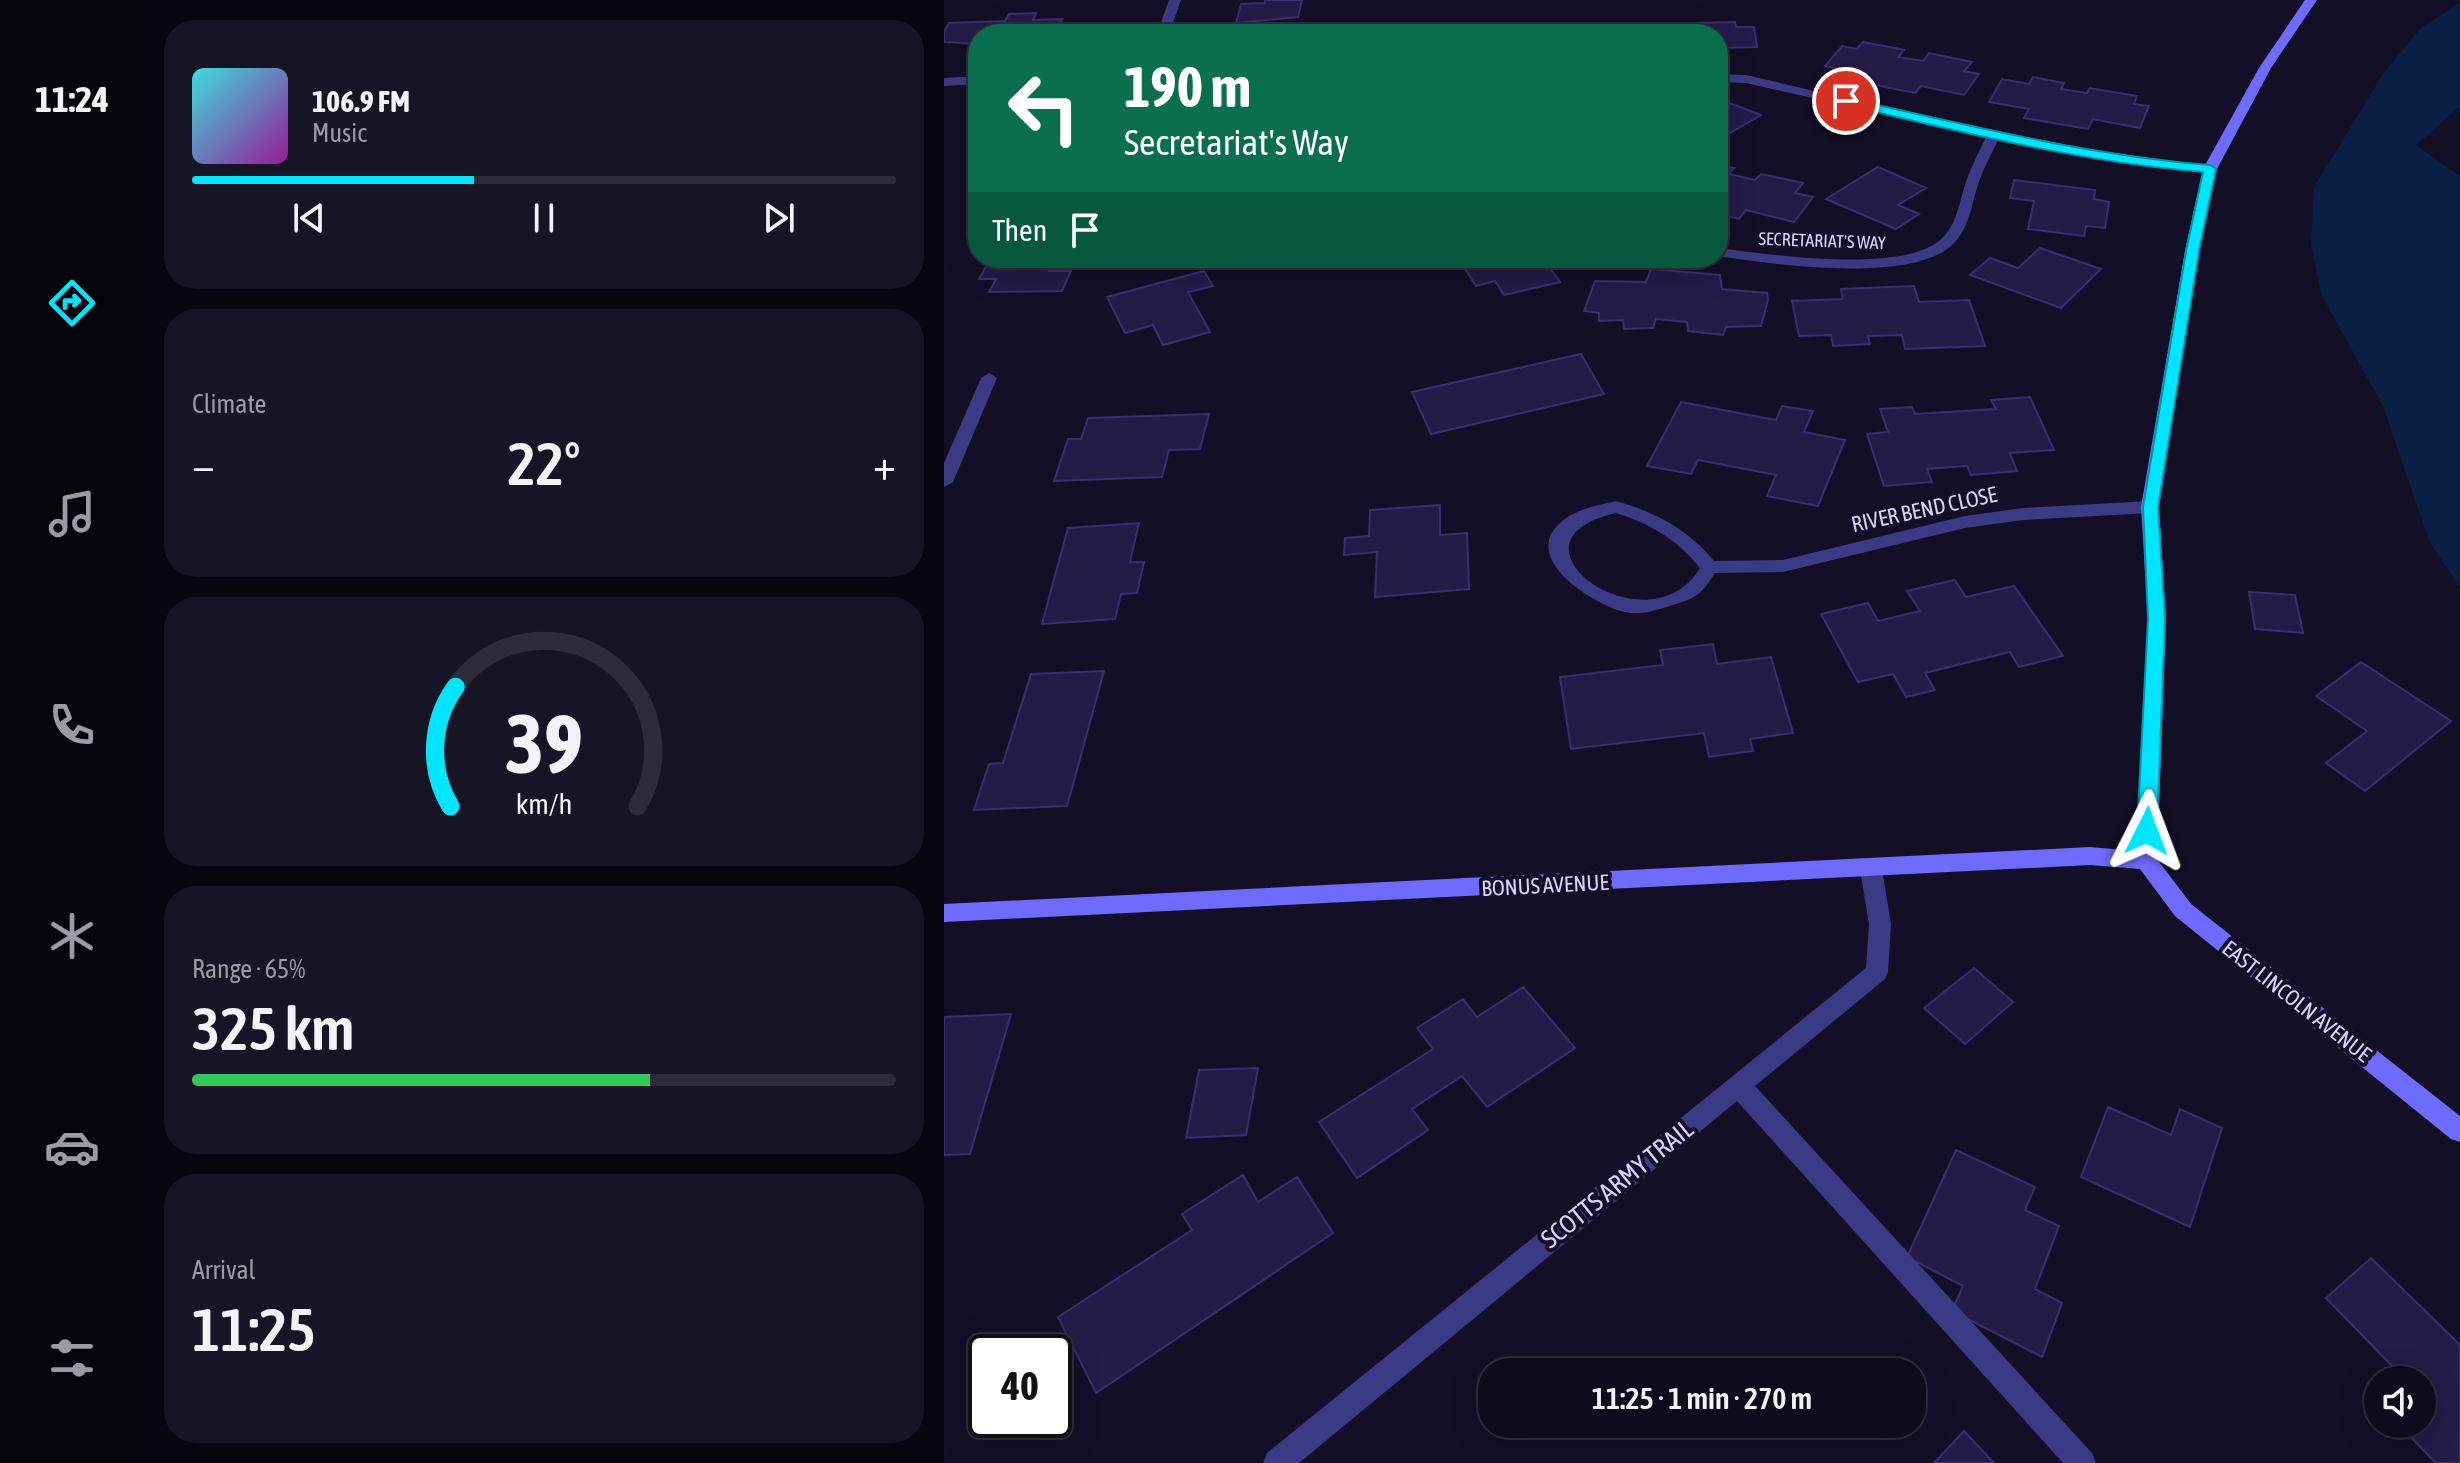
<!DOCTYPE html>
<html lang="en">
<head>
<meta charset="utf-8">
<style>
	body { margin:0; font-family:"Asap Condensed",sans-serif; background:#171425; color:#f1f3f6; height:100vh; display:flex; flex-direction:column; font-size:30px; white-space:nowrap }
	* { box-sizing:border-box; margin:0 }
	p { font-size:26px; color:#9b9ba3 }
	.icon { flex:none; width:44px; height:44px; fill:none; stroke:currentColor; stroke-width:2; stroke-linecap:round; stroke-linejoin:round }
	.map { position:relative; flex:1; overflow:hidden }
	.details { display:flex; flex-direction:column; gap:20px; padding:20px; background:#08060f; width:800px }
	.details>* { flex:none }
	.hud { position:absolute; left:24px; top:24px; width:760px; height:244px; border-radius:32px; box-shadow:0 8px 32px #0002,0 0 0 2px #2e2b3b; background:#0b6e4f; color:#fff; overflow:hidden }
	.fabs { position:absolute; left:1420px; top:1366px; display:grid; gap:16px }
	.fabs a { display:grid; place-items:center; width:72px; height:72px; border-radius:50%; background:#0e0b1c; box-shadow:0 8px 32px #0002,0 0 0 2px #2e2b3b; font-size:40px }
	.speed { position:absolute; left:24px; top:1334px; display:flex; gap:16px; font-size:40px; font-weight:700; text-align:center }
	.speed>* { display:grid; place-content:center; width:104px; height:104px; border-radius:50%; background:#0e0b1c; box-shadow:0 8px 32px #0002,0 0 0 2px #2e2b3b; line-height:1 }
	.speed .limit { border:4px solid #111; border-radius:12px; background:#fff; color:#111 }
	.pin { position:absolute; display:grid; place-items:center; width:68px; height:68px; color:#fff; margin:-34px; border:4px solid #fff; border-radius:50%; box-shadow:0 2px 8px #0007 }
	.me { position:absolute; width:88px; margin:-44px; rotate:3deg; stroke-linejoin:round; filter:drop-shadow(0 0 6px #0008) }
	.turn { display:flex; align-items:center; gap:28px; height:168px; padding:0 24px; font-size:36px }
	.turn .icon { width:104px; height:104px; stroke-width:2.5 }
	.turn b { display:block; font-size:56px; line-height:68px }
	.then { display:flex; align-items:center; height:76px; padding:0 24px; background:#0003; gap:16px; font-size:30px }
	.big { font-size:60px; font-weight:600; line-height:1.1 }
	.details .widget { flex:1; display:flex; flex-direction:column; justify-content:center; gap:12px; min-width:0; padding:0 28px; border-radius:32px; background:#171425 }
	.details .dial { align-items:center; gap:0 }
	.dial svg { height:208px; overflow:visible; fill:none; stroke:#2e2b3b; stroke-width:7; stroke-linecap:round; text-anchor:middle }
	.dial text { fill:#f1f3f6; stroke:none }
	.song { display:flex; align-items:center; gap:24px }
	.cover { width:96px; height:96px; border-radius:12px; background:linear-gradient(135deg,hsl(180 70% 55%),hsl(300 70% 35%)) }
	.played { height:8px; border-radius:4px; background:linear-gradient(90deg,#00e5ff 40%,#2e2b3b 40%) }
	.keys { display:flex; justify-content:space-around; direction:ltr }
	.heat { display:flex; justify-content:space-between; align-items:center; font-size:44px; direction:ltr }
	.charge { height:12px; border-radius:6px; background:linear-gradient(90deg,#34c759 65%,#2e2b3b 0) }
	.trip { position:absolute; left:534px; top:1358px; width:448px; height:80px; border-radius:32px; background:#0e0b1c; box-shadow:0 8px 32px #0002,0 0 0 2px #2e2b3b; font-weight:600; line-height:80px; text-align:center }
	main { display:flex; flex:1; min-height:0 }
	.tabs { display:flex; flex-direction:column; width:144px; justify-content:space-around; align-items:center; background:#06040b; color:#9b9ba3 }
	.tabs .icon { width:56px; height:56px }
	.tabs .current { color:#00e5ff }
	.tabs b { font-size:36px; color:#f1f3f6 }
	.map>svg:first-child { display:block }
	.water { fill:#0a1f44 }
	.building { fill:#241b47; stroke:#3b2d73; stroke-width:2 }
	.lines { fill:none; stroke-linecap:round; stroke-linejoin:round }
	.street { fill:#3d3a85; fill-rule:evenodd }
	.secondary { fill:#6f6bff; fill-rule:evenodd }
	.route { fill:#00e5ff; stroke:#0095a6; stroke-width:2 }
	.labels { text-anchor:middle; stroke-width:8; stroke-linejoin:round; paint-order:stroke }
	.far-street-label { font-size:18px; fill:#d9d4ff; stroke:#130f26 }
	.street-label { font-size:22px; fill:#d9d4ff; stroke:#130f26 }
	.near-street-label { font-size:26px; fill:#d9d4ff; stroke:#130f26 }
</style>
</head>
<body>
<main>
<nav class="tabs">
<b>11:24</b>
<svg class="icon current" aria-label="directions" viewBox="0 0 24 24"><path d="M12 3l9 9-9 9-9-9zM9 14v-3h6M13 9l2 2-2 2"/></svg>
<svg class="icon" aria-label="music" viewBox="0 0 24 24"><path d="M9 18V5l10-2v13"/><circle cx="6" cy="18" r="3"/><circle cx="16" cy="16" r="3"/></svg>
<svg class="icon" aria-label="phone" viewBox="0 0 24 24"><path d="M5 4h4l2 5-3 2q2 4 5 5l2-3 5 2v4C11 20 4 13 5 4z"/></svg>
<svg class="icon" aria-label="climate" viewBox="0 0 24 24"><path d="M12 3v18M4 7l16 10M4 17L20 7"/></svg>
<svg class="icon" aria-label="car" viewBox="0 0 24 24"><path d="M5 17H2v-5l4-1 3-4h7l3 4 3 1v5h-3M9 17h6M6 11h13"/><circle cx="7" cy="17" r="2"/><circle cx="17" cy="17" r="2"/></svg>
<svg class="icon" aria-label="filters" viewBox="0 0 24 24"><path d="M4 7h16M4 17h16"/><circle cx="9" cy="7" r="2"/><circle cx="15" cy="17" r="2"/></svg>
</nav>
<section class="details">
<div class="widget">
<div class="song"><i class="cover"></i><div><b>106.9 FM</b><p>Music</p></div></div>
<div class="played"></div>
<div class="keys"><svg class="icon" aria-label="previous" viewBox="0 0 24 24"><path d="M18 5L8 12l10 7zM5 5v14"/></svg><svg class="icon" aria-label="pause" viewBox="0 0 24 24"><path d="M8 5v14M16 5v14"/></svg><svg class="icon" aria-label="next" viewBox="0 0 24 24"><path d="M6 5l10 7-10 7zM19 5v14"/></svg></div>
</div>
<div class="widget"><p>Climate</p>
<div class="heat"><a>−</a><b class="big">22°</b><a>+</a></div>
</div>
<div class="widget dial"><svg viewBox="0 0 100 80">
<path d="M14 69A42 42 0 1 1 86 69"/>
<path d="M14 69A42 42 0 0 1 16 23" stroke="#00e5ff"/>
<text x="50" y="56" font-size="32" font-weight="700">39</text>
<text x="50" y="72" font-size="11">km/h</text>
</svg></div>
<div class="widget"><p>Range · 65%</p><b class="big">325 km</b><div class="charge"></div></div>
<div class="widget"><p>Arrival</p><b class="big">11:25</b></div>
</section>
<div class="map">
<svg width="1516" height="1463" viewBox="0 0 1516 1463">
	<rect width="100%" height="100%" fill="#130f26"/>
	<path class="water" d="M 1516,2 L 1516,106 L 1472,145 L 1516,176 L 1516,587 L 1486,543 L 1439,406 L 1377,294 L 1367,244 L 1370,187 L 1441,71 L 1477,28 Z"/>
	<path class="building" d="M 321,0 L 358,0 L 354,17 L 292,23 L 297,4 L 321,3 Z
		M 92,13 L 89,20 L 118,19 L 111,34 L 34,34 L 34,44 L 0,42 L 0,32 L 5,23 L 61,21 L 65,14 Z
		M 791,22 L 792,27 L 810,27 L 813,47 L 774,48 L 774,34 L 670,34 L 695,33 L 694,26 L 724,26 L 724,30 L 750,30 L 749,23 Z
		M 919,42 L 960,50 L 954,57 L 979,61 L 985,53 L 1028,62 L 1020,71 L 1035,74 L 1020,95 L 977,86 L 971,93 L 912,81 L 919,73 L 881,66 L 898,46 L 913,49 Z
		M 1089,77 L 1120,83 L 1117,89 L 1143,93 L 1146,88 L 1193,96 L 1190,104 L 1205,106 L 1196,128 L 1149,119 L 1144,129 L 1080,118 L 1085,109 L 1045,102 L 1058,79 L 1085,84 Z
		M 774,99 L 775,99 L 817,115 L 774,140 Z
		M 774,165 L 790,168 L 785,174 L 811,180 L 817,174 L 859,183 L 851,193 L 869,197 L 850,222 L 802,210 L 795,219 L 774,214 Z
		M 934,167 L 982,188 L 954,205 L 975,214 L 952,229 L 882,199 Z
		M 1070,180 L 1151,190 L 1150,199 L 1165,202 L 1161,228 L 1142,226 L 1140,236 L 1084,229 L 1090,201 L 1066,198 Z
		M 1096,248 L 1157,269 L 1117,308 L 1026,275 L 1046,258 L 1074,268 Z
		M 47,258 L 112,258 L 105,271 L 127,271 L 118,291 L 45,292 L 52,279 L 35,279 Z
		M 523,258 L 599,258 L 616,282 L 560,295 L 551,281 L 532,286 L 520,267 L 528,266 Z
		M 707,269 L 776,275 L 778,289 L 823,293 L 824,300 L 817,326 L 782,327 L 779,335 L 744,331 L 743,322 L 712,319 L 709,328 L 680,329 L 679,320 L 655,321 L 655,313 L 640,311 L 651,281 L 702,282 Z
		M 260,271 L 269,286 L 244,292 L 266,332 L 219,345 L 209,325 L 181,333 L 163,297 Z
		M 970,286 L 975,302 L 1025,300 L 1041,346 L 961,349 L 958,335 L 924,336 L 926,344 L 889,346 L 887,335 L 855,336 L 848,301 L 899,299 L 897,289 Z
		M 637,354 L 660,394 L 487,434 L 468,392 Z
		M 1086,397 L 1110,450 L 1066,453 L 1073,471 L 1027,475 L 1023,466 L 983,469 L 988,482 L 940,486 L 923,434 L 944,432 L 936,409 L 968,407 L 971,414 L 1052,409 L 1047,400 Z
		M 737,402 L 832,420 L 838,406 L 869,411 L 860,432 L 901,440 L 874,506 L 823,496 L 832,475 L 754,460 L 747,474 L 703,466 Z
		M 265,414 L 256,449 L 225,450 L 218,477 L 110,481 L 124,439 L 137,439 L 144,418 Z
		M 496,505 L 496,535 L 523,533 L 525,589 L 431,597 L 433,552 L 400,555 L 401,538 L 425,536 L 426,510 Z
		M 195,523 L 186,562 L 200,562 L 193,593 L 177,594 L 171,619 L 98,624 L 124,528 Z
		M 1011,580 L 1022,597 L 1070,586 L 1119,656 L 1075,667 L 1066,652 L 981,673 L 991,690 L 962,697 L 949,674 L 914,682 L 877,614 L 924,603 L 934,621 L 976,611 L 963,591 Z
		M 1305,592 L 1351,595 L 1359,633 L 1311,629 Z
		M 769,644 L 773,664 L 827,657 L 849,733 L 806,739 L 809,751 L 765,757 L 760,733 L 627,749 L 616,677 L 719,665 L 716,650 Z
		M 1417,662 L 1507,721 L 1421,791 L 1382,763 L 1423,731 L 1372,696 Z
		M 160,671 L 123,806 L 30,810 L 45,764 L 59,763 L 87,674 Z
		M 1030,968 L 1069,1002 L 1021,1044 L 980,1008 Z
		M 579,987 L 631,1048 L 543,1107 L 518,1076 L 468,1109 L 484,1130 L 413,1178 L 375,1122 L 489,1049 L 473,1028 L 519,999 L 533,1017 Z
		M 67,1014 L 26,1154 L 0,1155 L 0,1017 Z
		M 314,1068 L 302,1135 L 242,1138 L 255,1070 Z
		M 1164,1107 L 1227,1135 L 1236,1109 L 1278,1128 L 1246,1227 L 1137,1177 Z
		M 1012,1150 L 1091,1187 L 1081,1210 L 1115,1226 L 1091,1289 L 1118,1303 L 1098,1357 L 1008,1311 L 1019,1286 L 963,1257 Z
		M 299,1175 L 314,1202 L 353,1177 L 389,1233 L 152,1393 L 114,1317 L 248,1230 L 238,1214 Z
		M 1427,1258 L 1516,1345 L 1516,1463 L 1492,1463 L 1454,1424 L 1478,1424 L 1478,1380 L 1436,1380 L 1450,1368 L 1382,1298 Z
		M 1020,1431 L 1050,1463 L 990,1463 Z"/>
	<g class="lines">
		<path class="street" d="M 225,0 L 237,0 L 225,34 L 213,34 Z
			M 774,74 L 802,75 C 955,110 1109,150 1266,165 L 1273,169 L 1266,173 L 1203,167 L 1054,140 C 1048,153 1041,165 1036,179 C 1028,200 1027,223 1012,241 C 974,286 827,264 774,256 L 774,248 C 823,254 970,277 1002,234 C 1014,219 1016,199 1022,182 C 1027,167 1035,152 1042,137 L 802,83 L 774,82 Z
			M 34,76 L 34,84 L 0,86 L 0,78 Z
			M 45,373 L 53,378 L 9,482 L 0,487 L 0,463 L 37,378 Z
			M 672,501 C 711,512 744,529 770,561 L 839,560 L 1021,516 L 1079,508 L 1206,501 L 1215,507 L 1206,513 L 1079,520 L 1021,528 L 839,572 L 771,573 C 759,593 751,599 729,605 C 712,610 698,616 681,612 C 651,605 577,560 615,524 C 631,509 651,506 672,501 ZM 672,513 C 705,523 734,540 756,568 C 704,654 547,541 672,513 Z
			M 927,860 L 935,863 L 938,869 L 947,924 L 944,972 L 941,979 L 811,1086 L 1148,1453 L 1152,1463 L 1119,1463 L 793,1101 L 355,1463 L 319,1463 L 323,1453 L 922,968 L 925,924 L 916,869 L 919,863 Z"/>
		<path class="secondary" d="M 1361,0 L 1373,0 L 1327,68 L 1273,169 L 1255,251 L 1215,507 L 1222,619 L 1213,859 L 1247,904 L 1516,1116 L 1516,1142 L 1507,1139 L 1231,916 L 1196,869 L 1146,865 L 0,922 L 0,904 L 1146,847 L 1192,851 L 1204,619 L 1197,507 L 1241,251 L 1259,169 L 1315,68 Z"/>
	</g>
	<path class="route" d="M 902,98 C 1023,125 1143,155 1266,165 L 1272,169 L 1255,251 L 1214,507 L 1221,619 L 1213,831 L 1210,836 L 1196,836 L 1193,831 L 1204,619 L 1199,507 L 1242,251 L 1259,172 C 1137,162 1017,132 898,104 L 897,101 Z"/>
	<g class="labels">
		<g class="far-street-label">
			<text transform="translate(878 241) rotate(2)" y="6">SECRETARIAT'S WAY</text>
		</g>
		<g class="street-label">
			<text transform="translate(980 509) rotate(-12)" y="8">RIVER BEND CLOSE</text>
			<text transform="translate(601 885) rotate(-3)" y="8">BONUS AVENUE</text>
			<text transform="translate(1353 1001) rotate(38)" y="8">EAST LINCOLN AVENUE</text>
		</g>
		<g class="near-street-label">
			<text transform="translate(673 1184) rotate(-39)" y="9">SCOTTS ARMY TRAIL</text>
		</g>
	</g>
</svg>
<div class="fabs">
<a><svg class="icon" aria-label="sound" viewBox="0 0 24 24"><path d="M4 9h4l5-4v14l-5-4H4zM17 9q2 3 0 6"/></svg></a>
</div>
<div class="speed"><div class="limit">40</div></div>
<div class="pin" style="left:902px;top:101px;background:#d93025"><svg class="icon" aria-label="arrive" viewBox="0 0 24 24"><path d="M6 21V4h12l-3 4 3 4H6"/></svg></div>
<svg class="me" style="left:1203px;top:831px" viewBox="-20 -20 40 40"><path d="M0-17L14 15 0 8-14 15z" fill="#00e5ff" stroke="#fff" stroke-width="4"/></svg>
<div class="trip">11:25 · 1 min · 270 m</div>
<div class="hud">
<div class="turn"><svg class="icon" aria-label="left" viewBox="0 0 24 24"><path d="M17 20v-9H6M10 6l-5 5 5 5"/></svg><div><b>190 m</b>Secretariat's Way</div></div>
<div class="then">Then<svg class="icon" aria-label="arrive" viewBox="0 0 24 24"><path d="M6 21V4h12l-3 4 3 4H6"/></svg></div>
</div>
</div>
</main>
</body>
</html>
